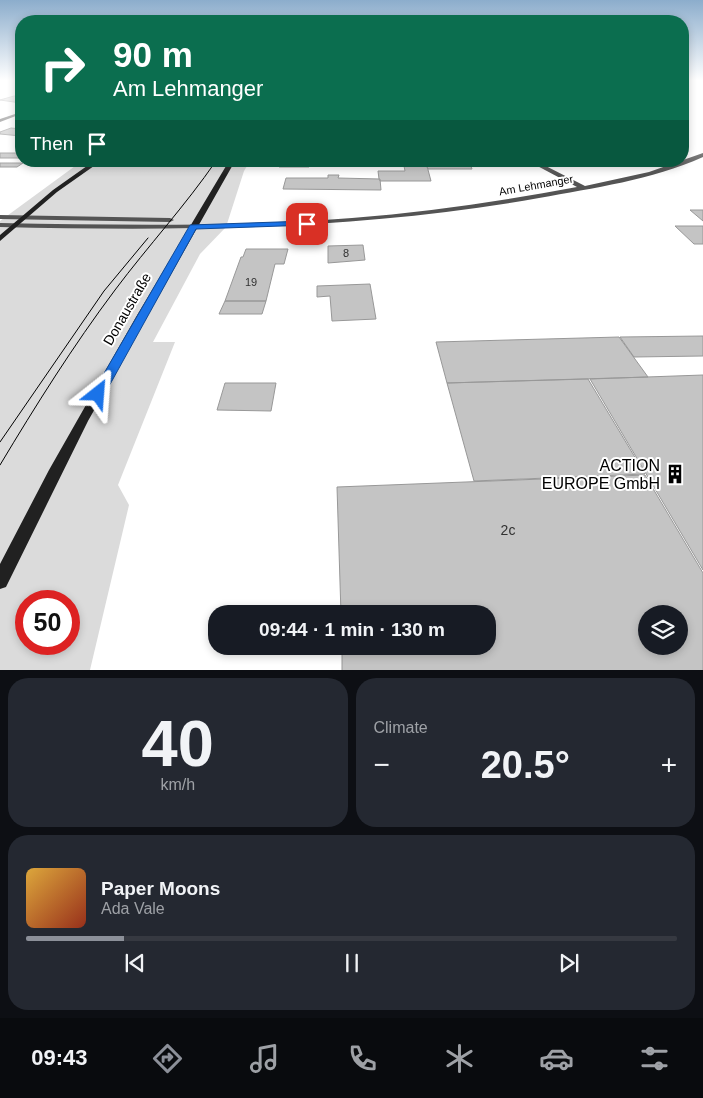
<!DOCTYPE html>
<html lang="en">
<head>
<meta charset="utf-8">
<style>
	body { margin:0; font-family:Helvetica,sans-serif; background:#242831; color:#f1f3f6; height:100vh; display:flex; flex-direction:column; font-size:19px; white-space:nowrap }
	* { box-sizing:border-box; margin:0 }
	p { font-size:16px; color:#9ea1a6 }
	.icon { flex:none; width:28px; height:28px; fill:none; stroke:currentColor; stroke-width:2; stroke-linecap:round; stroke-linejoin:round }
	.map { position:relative; height:670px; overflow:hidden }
	.panel { display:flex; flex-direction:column; gap:8px; padding:8px; background:#0d0f14; flex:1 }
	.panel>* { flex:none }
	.banner { position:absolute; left:15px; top:15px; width:674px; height:152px; border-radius:20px; box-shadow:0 2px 8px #0003; background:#0b6e4f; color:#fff; overflow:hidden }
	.tools { position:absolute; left:638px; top:605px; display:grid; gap:10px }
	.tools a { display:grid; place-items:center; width:50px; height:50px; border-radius:50%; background:#171b24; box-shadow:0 2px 8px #0003; font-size:25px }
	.speed { position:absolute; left:15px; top:590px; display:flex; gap:10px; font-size:25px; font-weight:700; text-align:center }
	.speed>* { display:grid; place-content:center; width:65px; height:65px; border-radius:50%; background:#171b24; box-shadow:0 2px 8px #0003; line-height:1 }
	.speed .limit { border:8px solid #d22; background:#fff; color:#111 }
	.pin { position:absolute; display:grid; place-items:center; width:42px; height:42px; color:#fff; margin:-21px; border-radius:10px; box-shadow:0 2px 8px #0006 }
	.me { position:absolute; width:55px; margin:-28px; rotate:28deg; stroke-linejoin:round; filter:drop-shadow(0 0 4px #0008) }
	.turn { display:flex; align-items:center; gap:18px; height:105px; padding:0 15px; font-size:22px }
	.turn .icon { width:65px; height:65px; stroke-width:2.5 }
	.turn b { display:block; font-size:35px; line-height:42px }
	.then { display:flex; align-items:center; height:48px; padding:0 15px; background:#0003; gap:10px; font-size:19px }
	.big { font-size:38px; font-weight:700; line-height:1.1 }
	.panel .tile { flex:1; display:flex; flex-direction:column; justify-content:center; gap:8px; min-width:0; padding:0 18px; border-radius:20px; background:#242831 }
	.panel .dial { align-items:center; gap:0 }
	.dial b { font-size:65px; line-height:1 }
	.song { display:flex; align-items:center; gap:15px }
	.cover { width:60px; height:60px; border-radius:8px; background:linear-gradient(135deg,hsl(40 70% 55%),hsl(10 70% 35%)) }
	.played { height:5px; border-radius:2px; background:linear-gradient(90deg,#8c9099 15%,#363941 15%) }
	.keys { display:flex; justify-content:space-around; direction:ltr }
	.heat { display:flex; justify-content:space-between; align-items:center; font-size:28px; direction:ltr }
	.panel .tiles { flex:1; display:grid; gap:8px; grid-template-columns:1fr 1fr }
	.tile:last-child { grid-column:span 2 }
	.trip { position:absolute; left:208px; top:605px; width:288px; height:50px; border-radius:20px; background:#171b24; box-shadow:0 2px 8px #0003; font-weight:700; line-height:50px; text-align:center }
	.menu { display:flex; height:80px; justify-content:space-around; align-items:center; background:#090b0e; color:#9ea1a6 }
	.menu .icon { width:35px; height:35px }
	.menu .active { color:#8c9099 }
	.menu b { font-size:22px; color:#f1f3f6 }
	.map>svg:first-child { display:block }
	.green { fill:#dbdbdb; fill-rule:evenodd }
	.building { fill:#c4c4c4; stroke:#989898; fill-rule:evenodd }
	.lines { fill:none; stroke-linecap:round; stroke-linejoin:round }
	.minor { fill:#545454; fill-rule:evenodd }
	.secondary { fill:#212121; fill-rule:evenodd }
	.tram { stroke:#000; stroke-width:1 }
	.route { fill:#1a73e8; stroke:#114b97 }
	.labels { text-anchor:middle; stroke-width:4; stroke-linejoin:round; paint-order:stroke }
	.far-street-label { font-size:11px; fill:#000; stroke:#fff }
	.number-label { font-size:11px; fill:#313131 }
	.street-label { font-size:14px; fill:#000; stroke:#fff }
	.near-number-label { font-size:14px; fill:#313131 }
	.near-poi-label { font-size:16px; fill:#000; stroke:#fff; text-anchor:end }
</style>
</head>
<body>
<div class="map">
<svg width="703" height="671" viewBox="0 0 703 671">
	<rect width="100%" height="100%" fill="#fff"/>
	<path class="green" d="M 82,161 L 250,161 L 244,171 L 226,227 L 200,254 L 153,342 L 175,342 L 118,485 L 129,505 L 90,670 L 0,671 L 0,221 ZM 26,601 L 69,601 L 69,644 L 26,644 Z"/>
	<path class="building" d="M 14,96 L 21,97 L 21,103 L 0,100 Z
		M 11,128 L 21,129 L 21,136 L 0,134 L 0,132 Z
		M 0,153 L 21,153 L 21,158 L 0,158 Z
		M 281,161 L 310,161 L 309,167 L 279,167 Z
		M 424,161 L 469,161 L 472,169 L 428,169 Z
		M 0,163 L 23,163 L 17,167 L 0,167 Z
		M 404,166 L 427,166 L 431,181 L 380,181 L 379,179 L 378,171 L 405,171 Z
		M 328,175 L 339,175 L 338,178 L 380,179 L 381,190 L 283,189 L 286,178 L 328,178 Z
		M 690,210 L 703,210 L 703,221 Z
		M 675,226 L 703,226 L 703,244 L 694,244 Z
		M 363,245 L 365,260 L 328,263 L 328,246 Z
		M 246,249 L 288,249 L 284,264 L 275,264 L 266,301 L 225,301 L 241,257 L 243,257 Z
		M 370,284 L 376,319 L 332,321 L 330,296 L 317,297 L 317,286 Z
		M 225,301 L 266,301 L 262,314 L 219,314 Z
		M 703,336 L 703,356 L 634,357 L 620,337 Z
		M 619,337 L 648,377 L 447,383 L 436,342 Z
		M 703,375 L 703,570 L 590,379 Z
		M 588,379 L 645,474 L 474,481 L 447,383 Z
		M 225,383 L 276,383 L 271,411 L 217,410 Z
		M 645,475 L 703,573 L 703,671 L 342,671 L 342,646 L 486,646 L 486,614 L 341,614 L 337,487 ZM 646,614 L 679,614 L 679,646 L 646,646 Z"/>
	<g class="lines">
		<path class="minor" d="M 21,112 L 21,114 L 0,122 L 0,119 Z
			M 703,153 L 703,157 C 651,180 594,188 539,198 C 360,230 181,231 0,227 L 0,223 C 117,225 235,227 352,218 C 428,212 503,201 577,187 L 528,161 L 536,161 L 585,186 L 649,172 Z
			M 0,215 L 170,218 L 174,220 L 170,222 L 0,219 Z"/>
		<path class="secondary" d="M 94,161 L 101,161 L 57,192 L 0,241 L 0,235 L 53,190 Z
			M 229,161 L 235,161 L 88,421 L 6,587 L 0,589 L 0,564 L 49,470 L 136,317 Z"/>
		<path class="tram" d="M 0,442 L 104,291 L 148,238
			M 0,465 C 36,405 73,346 115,290 C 148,246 185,206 216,161"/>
	</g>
	<linearGradient id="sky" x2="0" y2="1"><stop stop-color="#8cadcc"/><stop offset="0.46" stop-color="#fff"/><stop offset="1" stop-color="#fff" stop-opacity="0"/></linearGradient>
	<rect width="703" height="175" fill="url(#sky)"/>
	<path class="route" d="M 307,221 L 310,222 L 310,225 L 196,229 L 103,397 L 94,397 L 92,394 L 190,225 Z"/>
	<defs>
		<symbol id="building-bare" viewBox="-9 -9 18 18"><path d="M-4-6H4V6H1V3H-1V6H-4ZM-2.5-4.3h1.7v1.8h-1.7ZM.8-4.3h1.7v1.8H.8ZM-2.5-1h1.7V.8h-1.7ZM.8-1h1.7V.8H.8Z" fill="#000" stroke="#fff" stroke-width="2.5" paint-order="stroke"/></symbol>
	</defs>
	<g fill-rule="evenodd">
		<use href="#building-bare" x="661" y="460" width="28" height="28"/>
	</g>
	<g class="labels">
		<g class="far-street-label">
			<text transform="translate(536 185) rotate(-10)" y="4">Am Lehmanger</text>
		</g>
		<g class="number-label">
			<text x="346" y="257">8</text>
			<text x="251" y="286">19</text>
		</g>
		<g class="street-label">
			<text transform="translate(127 309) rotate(-60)" y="5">Donaustraße</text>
		</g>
		<g class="near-number-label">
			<text x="508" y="535">2c</text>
		</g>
		<g class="near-poi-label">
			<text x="660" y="471">ACTION<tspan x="660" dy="18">EUROPE GmbH</tspan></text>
		</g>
	</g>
</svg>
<div class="tools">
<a><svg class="icon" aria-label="layers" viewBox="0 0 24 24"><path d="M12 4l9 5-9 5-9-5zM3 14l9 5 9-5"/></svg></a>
</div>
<div class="speed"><div class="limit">50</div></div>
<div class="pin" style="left:307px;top:224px;background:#d93025"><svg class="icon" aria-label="arrive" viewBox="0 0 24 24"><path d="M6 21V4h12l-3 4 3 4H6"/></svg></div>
<svg class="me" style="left:98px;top:394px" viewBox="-20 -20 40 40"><path d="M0-17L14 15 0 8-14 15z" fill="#1a73e8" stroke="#fff" stroke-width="4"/></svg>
<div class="trip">09:44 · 1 min · 130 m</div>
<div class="banner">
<div class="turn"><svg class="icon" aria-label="right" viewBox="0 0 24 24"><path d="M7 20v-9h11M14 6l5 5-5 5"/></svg><div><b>90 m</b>Am Lehmanger</div></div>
<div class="then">Then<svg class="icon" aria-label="arrive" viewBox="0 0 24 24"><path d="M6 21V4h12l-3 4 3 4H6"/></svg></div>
</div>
</div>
<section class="panel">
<div class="tiles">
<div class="tile dial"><b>40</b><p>km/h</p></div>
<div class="tile"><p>Climate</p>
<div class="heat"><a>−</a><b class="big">20.5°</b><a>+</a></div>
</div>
<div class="tile">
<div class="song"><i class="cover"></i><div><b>Paper Moons</b><p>Ada Vale</p></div></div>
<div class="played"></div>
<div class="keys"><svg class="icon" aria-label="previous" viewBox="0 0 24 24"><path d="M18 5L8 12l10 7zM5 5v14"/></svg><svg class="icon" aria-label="pause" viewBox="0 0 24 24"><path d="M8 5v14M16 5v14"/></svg><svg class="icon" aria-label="next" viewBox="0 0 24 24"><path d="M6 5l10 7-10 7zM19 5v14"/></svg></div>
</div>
</div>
</section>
<nav class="menu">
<b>09:43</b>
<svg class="icon active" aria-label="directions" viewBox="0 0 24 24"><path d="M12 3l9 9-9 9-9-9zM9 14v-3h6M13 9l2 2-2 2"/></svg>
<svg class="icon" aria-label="music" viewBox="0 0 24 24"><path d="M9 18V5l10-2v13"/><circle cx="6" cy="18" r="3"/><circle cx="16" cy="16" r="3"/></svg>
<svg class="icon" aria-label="phone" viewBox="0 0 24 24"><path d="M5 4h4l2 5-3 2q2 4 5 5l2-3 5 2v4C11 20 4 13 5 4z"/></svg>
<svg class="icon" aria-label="climate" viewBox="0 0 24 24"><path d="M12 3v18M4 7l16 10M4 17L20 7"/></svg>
<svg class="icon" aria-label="car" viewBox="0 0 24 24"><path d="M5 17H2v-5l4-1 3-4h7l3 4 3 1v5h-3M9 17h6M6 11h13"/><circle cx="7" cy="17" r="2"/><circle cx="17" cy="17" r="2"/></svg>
<svg class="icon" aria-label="filters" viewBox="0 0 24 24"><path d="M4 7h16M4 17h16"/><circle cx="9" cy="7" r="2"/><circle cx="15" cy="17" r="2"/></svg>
</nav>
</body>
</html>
